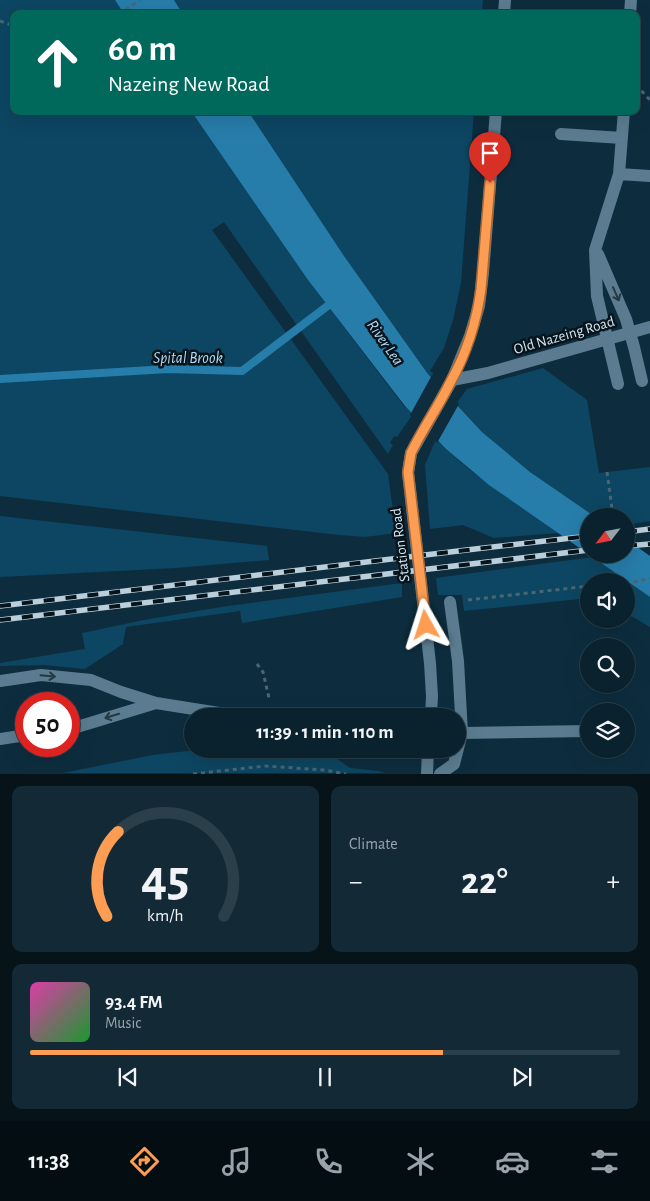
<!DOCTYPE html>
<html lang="en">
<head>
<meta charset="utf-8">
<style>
	body { margin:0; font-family:"Alegreya Sans",sans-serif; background:#132a36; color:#f1f3f6; height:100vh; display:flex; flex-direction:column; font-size:19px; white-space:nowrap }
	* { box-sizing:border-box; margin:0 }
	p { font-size:16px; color:#99a4aa }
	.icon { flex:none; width:28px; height:28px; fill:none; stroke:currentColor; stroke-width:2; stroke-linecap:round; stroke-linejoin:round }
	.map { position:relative; height:774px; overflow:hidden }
	.details { display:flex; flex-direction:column; gap:12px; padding:12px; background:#061319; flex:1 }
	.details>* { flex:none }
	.guide { position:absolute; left:10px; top:10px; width:630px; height:105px; border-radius:10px; box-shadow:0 5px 20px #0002,0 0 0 1px #2a3f4a; background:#00695c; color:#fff; overflow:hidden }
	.needle { width:32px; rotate:238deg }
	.tools { position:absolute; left:580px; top:508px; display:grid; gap:10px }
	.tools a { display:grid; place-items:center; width:55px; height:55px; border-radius:50%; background:#0a222e; box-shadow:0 5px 20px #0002,0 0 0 1px #2a3f4a; font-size:25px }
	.speed { position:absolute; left:15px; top:692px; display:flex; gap:10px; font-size:25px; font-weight:700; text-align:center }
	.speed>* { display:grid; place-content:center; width:65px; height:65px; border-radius:50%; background:#0a222e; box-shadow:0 5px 20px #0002,0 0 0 1px #2a3f4a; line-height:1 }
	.speed .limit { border:8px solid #d22; background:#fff; color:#111 }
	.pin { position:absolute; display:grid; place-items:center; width:42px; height:42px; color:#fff; margin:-51px -21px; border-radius:50% 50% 50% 0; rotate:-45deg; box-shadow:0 0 5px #0007 }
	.pin .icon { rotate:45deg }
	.me { position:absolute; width:55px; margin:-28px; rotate:354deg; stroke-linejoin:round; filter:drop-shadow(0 0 4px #0008) }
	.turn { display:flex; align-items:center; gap:18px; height:105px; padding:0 15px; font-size:22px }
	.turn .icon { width:65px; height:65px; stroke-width:2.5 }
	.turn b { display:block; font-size:35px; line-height:42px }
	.big { font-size:38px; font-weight:600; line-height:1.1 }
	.details .widget { flex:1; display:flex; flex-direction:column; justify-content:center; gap:8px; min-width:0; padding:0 18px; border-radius:10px; background:#132a36 }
	.details .dial { align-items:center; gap:0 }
	.dial svg { height:130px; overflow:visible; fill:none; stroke:#2a3f4a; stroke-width:7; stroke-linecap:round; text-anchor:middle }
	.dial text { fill:#f1f3f6; stroke:none }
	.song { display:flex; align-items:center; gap:15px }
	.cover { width:60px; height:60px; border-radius:8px; background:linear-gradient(135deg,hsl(320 70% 55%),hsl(130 70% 35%)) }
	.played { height:5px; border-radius:2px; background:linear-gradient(90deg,#fc9d53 70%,#2a3f4a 70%) }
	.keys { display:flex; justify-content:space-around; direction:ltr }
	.heat { display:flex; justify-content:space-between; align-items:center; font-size:28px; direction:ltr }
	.details .tiles { flex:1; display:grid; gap:12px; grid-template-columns:1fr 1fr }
	.widget:last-child { grid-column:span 2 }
	.trip { position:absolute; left:184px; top:708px; width:282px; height:50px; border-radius:25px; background:#0a222e; box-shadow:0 5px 20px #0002,0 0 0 1px #2a3f4a; font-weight:600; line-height:50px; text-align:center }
	.dock { display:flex; height:80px; justify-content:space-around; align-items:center; background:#040e12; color:#99a4aa }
	.dock .icon { width:35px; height:35px }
	.dock .selected { color:#fc9d53 }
	.dock b { font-size:22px; color:#f1f3f6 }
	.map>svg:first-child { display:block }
	.green { fill:#0d4662 }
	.water { fill:#277daa }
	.pier { fill:#0d2d3e }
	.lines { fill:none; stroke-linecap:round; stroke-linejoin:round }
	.stream { stroke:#277daa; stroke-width:8 }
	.path { stroke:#4a6675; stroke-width:3; stroke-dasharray:4 4; stroke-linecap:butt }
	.service { stroke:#5b7c90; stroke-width:12 }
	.minor { stroke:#5b7c90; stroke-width:12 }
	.secondary { stroke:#5b7c90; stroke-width:12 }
	.rail-casing { stroke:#bbcedb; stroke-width:5.5 }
	.rail { stroke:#07141b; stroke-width:4; stroke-dasharray:11; stroke-linecap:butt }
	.oneway { stroke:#243844 }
	.route-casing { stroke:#a46636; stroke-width:12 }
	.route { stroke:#fc9d53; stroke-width:9 }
	.labels { text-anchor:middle; stroke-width:5; stroke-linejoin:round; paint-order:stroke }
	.street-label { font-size:15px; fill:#d3e5f1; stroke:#07141b }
	.water-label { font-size:16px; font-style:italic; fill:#b3daf3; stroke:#07141b }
</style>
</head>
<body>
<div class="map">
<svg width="650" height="774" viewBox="0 0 650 774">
	<rect width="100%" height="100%" fill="#0d2d3e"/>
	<path class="green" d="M 0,0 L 115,0 L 124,14 L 14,14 L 14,111 L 191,111 L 308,280 L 404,406 L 413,414 L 397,437 L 394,436 L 390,443 L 393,445 L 388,454 L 224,222 L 212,230 L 388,474 L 396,533 L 365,537 L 339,535 L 0,496 Z
		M 174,0 L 483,0 L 482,14 L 183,14 Z
		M 248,111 L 474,111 L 461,283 L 453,320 L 444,348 L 430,371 L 433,373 L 432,379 L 428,374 L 344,256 Z
		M 543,368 L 587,400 L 599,473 L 650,467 L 650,521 L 626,525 L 626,516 L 594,516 L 530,472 L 482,432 L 456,404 L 467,389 Z
		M 436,439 C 472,476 516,503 558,533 L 494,538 L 463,525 L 430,529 L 425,465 Z
		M 0,516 L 267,546 L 269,560 L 176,568 L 0,577 Z
		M 593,557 L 650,597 L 650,627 L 626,613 L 626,581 L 589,581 L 589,598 L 464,611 L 462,595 L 438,595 L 436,578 Z
		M 402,583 L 402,597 L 242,623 L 240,611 L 126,627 L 123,644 L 85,669 L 44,665 L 0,666 L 0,663 L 85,649 L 82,633 L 144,620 L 221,607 Z
		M 204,749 L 277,749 L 336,758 L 350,768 L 378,771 L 385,773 L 63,773 L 153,755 Z"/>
	<path class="water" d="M 115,0 L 174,0 L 183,14 L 124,14 Z
		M 191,111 L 248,111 L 344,256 L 428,374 L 482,432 L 530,472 L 594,516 L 589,516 L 589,554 L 626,554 L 626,539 L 650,556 L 650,597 L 489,485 L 446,449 L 405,406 L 308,280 Z"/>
	<path class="pier" d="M 432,375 L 459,404 L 437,443 L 410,415 Z"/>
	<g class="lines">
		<path class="stream" d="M 0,379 L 168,369 L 242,371 L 334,301"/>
		<path class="path" d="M 119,14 L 140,0
			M 0,21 L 14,26
			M 636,85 L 650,100
			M 607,472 L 613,516
			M 626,584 L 650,578
			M 468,600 L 589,586
			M 257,664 L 263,672 L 269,698
			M 193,774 L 265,766 L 324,770 L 346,774"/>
		<path class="service" d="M 630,14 L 631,0
			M 561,134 L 622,138
			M 619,174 L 650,176
			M 598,254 L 626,319 L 634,347 L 642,381
			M 618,384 L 597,296 L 595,250 L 619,174 L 624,111
			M 0,681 L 41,675 L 91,680 L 121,692 L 156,703 L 238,716
			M 69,729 L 77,727 L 156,703
			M 462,733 L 589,731
			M 0,739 L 26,735
			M 412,749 L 427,752
			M 440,774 L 454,764 L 462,733 L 458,661 L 450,602"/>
		<path class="minor" d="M 452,380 L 488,373 L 650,327"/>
		<path class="secondary" d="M 504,14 L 505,0
			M 431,716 L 432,696 L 430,663 L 408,473 L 411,453 L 452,380 L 470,336 L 479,306 L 483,273 L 496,111
			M 427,774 L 428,749"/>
		<defs>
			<path id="rail" d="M 626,532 L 650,529
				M 626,546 L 650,544
				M 0,606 L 475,549 L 589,536
				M 0,620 L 589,550"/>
		</defs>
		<use href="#rail" class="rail-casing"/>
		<use href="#rail" class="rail"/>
	</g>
	<defs><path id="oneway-shaft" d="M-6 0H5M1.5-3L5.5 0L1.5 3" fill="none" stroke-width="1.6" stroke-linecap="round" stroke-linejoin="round" transform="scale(1.25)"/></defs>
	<g class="oneway">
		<use href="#oneway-shaft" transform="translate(616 294) rotate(66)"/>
		<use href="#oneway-shaft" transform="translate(48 676) rotate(5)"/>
		<use href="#oneway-shaft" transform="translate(112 716) rotate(163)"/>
	</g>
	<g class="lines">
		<defs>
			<path id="route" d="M 426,625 L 408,472 L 411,453 C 423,428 439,406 451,381 C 466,354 477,320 481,289 L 490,183"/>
		</defs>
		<use href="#route" class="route-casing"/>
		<use href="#route" class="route"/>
	</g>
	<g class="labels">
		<g class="street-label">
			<text transform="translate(564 335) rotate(-16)" y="5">Old Nazeing Road</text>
			<text transform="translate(400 545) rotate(-97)" y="5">Station Road</text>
		</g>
		<g class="water-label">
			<text transform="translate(386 342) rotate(55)" y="6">River Lea</text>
			<text x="188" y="363">Spital Brook</text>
		</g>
	</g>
</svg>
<div class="tools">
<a><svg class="needle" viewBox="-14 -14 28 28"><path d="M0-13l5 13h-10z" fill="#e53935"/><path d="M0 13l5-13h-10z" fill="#99a4aa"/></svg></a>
<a><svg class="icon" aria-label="sound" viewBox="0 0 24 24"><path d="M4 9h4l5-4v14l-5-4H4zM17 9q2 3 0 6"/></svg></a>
<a><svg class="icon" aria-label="search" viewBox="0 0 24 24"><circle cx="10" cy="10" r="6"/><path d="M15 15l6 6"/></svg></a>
<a><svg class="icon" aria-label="layers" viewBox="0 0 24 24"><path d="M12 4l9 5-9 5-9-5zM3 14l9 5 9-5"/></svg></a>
</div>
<div class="speed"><div class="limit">50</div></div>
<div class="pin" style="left:490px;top:183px;background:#d93025"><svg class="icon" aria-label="arrive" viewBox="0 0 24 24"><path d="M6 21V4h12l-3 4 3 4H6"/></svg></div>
<svg class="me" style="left:426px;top:625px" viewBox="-20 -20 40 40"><path d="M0-17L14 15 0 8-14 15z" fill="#fc9d53" stroke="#fff" stroke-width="4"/></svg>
<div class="trip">11:39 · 1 min · 110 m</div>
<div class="guide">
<div class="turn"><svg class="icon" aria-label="ahead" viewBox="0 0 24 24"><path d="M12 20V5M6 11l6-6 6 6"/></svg><div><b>60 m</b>Nazeing New Road</div></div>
</div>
</div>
<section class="details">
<div class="tiles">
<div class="widget dial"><svg viewBox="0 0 100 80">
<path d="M14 69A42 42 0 1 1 86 69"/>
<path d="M14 69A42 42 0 0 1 21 17" stroke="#fc9d53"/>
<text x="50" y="56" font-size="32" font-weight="700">45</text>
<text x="50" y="72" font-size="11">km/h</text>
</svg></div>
<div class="widget"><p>Climate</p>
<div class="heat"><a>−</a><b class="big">22°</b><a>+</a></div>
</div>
<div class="widget">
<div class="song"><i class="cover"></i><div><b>93.4 FM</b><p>Music</p></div></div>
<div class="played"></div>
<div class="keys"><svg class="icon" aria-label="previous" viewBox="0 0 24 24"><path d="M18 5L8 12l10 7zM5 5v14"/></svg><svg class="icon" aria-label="pause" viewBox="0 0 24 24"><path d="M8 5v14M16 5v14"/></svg><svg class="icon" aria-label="next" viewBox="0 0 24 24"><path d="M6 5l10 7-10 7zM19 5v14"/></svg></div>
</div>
</div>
</section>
<nav class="dock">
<b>11:38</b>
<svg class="icon selected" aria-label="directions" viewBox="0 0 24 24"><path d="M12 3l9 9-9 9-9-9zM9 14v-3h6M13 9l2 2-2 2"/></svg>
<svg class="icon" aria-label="music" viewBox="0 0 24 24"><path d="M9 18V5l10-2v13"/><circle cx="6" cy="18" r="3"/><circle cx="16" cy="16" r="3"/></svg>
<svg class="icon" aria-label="phone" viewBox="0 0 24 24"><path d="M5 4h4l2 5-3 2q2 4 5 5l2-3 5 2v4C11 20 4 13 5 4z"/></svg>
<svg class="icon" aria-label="climate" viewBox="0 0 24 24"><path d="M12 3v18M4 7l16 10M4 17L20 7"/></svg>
<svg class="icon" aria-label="car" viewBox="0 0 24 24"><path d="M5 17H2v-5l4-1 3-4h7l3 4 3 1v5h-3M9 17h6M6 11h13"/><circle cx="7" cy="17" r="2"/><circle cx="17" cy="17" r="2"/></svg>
<svg class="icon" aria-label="filters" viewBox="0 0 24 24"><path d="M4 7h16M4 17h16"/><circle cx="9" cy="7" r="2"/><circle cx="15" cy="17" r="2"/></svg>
</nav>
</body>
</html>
